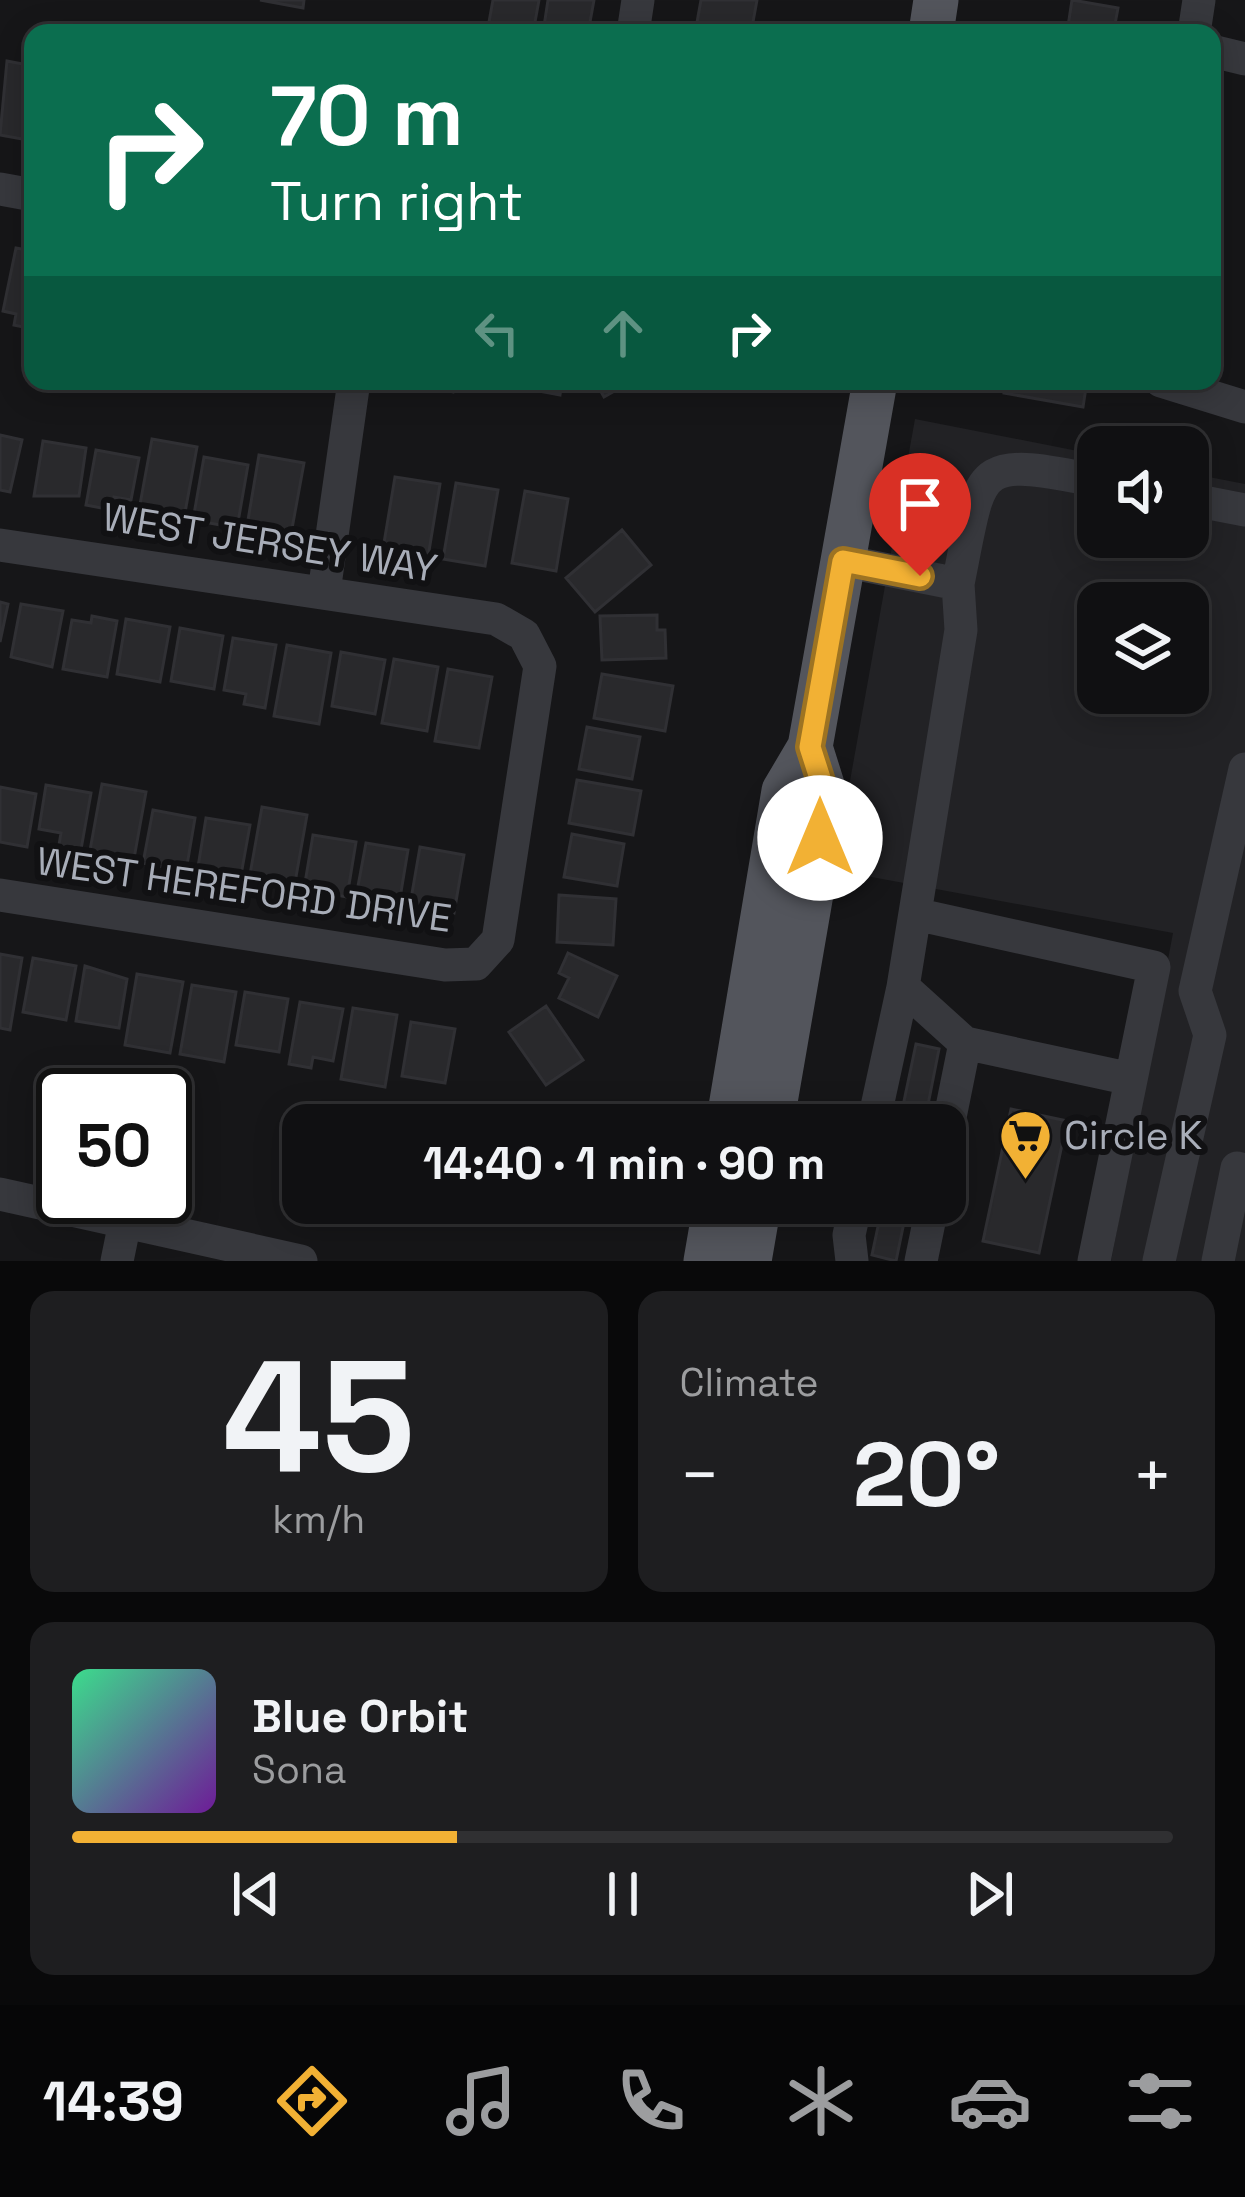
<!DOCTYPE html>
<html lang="en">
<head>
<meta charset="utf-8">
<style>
	body { margin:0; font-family:"Space Grotesk",sans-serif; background:#1e1e20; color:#f1f3f6; height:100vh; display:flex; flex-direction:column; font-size:45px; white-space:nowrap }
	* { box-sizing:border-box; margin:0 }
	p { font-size:39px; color:#9c9d9f }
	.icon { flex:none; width:66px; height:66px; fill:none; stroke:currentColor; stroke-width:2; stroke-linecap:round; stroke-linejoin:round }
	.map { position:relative; height:1261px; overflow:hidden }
	.details { display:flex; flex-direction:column; gap:30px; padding:30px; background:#09090a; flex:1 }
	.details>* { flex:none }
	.banner { position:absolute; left:24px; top:24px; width:1197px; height:366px; border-radius:24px; box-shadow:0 6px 30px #0003,0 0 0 3px #303032; background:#0b6e4f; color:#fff; overflow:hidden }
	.buttons { position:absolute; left:1077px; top:426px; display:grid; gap:24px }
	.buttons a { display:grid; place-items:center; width:132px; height:132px; border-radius:24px; background:#101012; box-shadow:0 6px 30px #0003,0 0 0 3px #303032; font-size:60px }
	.speed { position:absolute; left:36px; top:1068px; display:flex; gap:24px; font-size:60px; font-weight:700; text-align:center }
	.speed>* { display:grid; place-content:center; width:156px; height:156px; border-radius:50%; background:#101012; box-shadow:0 6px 30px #0003,0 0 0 3px #303032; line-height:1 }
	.speed .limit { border:6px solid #111; border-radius:18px; background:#fff; color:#111 }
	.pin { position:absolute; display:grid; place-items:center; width:102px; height:102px; color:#fff; margin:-123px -51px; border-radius:50% 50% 50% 0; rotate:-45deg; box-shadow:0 0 12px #0007 }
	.pin .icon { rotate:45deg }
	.me { position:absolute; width:132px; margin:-66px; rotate:0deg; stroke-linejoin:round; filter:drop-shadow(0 0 9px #0008) }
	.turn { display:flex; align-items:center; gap:42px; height:252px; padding:0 48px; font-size:54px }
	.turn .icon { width:156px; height:156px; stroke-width:2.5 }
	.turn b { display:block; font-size:84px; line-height:102px }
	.lanes { display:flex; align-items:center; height:114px; padding:0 48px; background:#0003; justify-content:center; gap:60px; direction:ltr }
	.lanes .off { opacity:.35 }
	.big { font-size:90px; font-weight:800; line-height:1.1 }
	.details .tile { flex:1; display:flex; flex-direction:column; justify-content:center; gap:18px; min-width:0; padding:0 42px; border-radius:24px; background:#1e1e20 }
	.details .dial { align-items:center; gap:0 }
	.dial b { font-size:156px; line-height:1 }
	.song { display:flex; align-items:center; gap:36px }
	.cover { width:144px; height:144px; border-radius:18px; background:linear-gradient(135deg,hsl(150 70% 55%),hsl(280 70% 35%)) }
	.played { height:12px; border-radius:6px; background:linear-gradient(90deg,#f2b134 35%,#303032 35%) }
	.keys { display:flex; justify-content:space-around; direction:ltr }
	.heat { display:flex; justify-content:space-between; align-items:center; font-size:66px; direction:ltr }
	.details .tiles { flex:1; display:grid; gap:30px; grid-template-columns:1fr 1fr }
	.tile:last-child { grid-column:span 2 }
	.trip { position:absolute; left:282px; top:1104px; width:684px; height:120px; border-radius:24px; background:#101012; box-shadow:0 6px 30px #0003,0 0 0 3px #303032; font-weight:800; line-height:120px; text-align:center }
	.dock { display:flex; height:192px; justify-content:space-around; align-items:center; background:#060607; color:#9c9d9f }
	.dock .icon { width:84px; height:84px }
	.dock .current { color:#f2b134 }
	.dock b { font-size:54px; color:#f1f3f6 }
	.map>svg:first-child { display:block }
	.built { fill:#222225; fill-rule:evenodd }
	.building { fill:#29292c; stroke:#303034; stroke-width:3 }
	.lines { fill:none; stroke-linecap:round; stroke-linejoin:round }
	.minor { stroke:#37383d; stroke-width:33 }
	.major { stroke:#53555c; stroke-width:45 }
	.route-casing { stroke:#9d7322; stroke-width:30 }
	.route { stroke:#f2b134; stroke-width:21 }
	.labels { text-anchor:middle; stroke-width:12; stroke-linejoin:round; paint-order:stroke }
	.street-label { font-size:39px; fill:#a8adb8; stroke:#111113 }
	.poi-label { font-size:39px; fill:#a8adb8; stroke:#111113; text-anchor:start }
</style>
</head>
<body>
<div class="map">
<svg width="1245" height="1261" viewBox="0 0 1245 1261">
	<rect width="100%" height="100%" fill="#161618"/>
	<path class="built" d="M 915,419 L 1098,455 L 1098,537 L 1188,537 L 1188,473 L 1245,484 L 1245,1261 L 1111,1261 L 1173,933 L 834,870 ZM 1098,603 L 1188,603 L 1188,693 L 1098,693 Z"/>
	<path class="building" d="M 260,0 L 304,0 L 303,8 Z
		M 493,0 L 539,0 L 533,33 L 487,33 Z
		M 548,0 L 594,0 L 588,33 L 543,33 Z
		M 701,0 L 757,0 L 751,33 L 696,28 Z
		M 1072,0 L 1118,8 L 1115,24 L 1140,33 L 1067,33 Z
		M 7,61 L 33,66 L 33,141 L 0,135 Z
		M 16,248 L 33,251 L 33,329 L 14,325 L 16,314 L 3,311 Z
		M 408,381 L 455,381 L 453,392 Z
		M 464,381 L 510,381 L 508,390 Z
		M 519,381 L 562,381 L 560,395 L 518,387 Z
		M 595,381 L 632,381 L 604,397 Z
		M 1006,381 L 1087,381 L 1083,407 L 1004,393 Z
		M 0,435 L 22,440 L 10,492 L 0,490 Z
		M 152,439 L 197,447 L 184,518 L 139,510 Z
		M 43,441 L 86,448 L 79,496 L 34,496 Z
		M 96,450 L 139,458 L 131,500 L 114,497 L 112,510 L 86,505 Z
		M 259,455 L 304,463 L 291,534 L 247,526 Z
		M 204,457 L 248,465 L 237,528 L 193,520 Z
		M 395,477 L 440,484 L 428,557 L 383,549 Z
		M 456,483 L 498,490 L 485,566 L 443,559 Z
		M 525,491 L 568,499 L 556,571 L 512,563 Z
		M 622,530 L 651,565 L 595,612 L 566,578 Z
		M 0,602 L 8,604 L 0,642 Z
		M 21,604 L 63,611 L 52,667 L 11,657 Z
		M 657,615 L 657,630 L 665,630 L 666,658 L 602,660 L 600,616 Z
		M 92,616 L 117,621 L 107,677 L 63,669 L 72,620 L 91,623 Z
		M 126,619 L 170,627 L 160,682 L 117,674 Z
		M 180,628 L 223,636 L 214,689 L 171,681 Z
		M 233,638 L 276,645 L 265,708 L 244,704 L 246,694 L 224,690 Z
		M 287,645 L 331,653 L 319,724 L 274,716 Z
		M 341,652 L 385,660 L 375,714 L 332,706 Z
		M 394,659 L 438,667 L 427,731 L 382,723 Z
		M 448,669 L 492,677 L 479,748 L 435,741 Z
		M 602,674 L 673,686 L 665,731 L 594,718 Z
		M 587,727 L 640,737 L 632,779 L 579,769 Z
		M 577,780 L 641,791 L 633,835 L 569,823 Z
		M 102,784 L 146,792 L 133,864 L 89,856 Z
		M 46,785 L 91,793 L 80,855 L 58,851 L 61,833 L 39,829 Z
		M 0,787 L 36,794 L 27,847 L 0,842 Z
		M 262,807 L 307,815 L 294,888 L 249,880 Z
		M 153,810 L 195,818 L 186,871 L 143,863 Z
		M 206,818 L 250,825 L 241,875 L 197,873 Z
		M 572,834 L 624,844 L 617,886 L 564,877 Z
		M 313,835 L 356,842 L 347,897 L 304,889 Z
		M 366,843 L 408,850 L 399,904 L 356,897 Z
		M 420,847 L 464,855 L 454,913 L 410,905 Z
		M 559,895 L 616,899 L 613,945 L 557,942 Z
		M 568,953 L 617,976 L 598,1017 L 559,998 L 569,978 L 559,973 Z
		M 0,954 L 22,958 L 10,1030 L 0,1028 Z
		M 33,958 L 76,966 L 66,1020 L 23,1012 Z
		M 85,966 L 127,979 L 119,1028 L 76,1021 Z
		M 137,974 L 183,982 L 170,1053 L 125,1045 Z
		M 192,985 L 236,992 L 224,1062 L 180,1054 Z
		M 245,992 L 288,999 L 279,1052 L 236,1045 Z
		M 300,1002 L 343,1009 L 333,1061 L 313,1057 L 311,1068 L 289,1064 Z
		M 546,1006 L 583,1060 L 546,1085 L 509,1032 Z
		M 353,1008 L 397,1015 L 385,1087 L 341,1079 Z
		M 411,1022 L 455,1029 L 445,1083 L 402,1076 Z
		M 916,1044 L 939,1049 L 924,1125 L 899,1125 Z
		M 1011,1109 L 1067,1121 L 1039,1253 L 983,1241 Z
		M 883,1203 L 908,1203 L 896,1261 L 872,1255 Z"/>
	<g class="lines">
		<path class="minor" d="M 633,33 L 638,0
			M 1194,33 L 1199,0
			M 1212,51 L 1245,59
			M 0,189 L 33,195
			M 1161,381 L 1245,407
			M 1188,499 L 1245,510
			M 0,545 L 496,619 L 524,635 L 540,666 L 498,940 L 476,964 L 445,965 L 0,895
			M 843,561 L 958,584 L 961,630 L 903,987 L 965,1043 L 945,1142
			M 958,584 C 982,465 972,455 1098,481
			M 324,592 L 354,381
			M 915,914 L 1154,967 L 1094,1261
			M 965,1043 L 1131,1079
			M 873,1125 L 903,987
			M 0,1194 L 301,1261
			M 117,1261 L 125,1222
			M 852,1261 L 849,1235 L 856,1203
			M 921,1261 L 933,1203
			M 1159,1261 L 1210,1035 L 1195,991 L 1245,769
			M 1218,1261 L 1237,1168 L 1245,1170"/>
		<path class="major" d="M 931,33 L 936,0
			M 728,1125 L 784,791 L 810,747
			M 771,1125 L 827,801 L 810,747 L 875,381
			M 706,1261 L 716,1203
			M 749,1261 L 759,1203"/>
	</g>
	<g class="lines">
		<defs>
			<path id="route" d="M 820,838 L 827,800 L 810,747 L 843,561 L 920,576"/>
		</defs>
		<use href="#route" class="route-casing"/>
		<use href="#route" class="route"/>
	</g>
	<defs>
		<symbol id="supermarket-pin" viewBox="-11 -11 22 30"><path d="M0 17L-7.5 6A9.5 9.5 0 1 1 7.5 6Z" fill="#f2b134" stroke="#111113"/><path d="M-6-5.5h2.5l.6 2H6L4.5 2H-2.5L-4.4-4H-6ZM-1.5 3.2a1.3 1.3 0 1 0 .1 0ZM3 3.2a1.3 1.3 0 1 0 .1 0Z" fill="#111"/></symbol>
	</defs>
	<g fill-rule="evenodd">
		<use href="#supermarket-pin" x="996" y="1106" width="59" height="81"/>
	</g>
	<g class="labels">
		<g class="street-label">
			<text transform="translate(270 542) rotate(9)" y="14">WEST JERSEY WAY</text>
			<text transform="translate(244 889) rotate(8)" y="14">WEST HEREFORD DRIVE</text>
		</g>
		<g class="poi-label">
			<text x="1064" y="1149">Circle K</text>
		</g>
	</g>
</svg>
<div class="buttons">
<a><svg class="icon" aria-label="sound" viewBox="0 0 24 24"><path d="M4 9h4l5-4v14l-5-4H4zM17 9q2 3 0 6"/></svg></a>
<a><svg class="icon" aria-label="layers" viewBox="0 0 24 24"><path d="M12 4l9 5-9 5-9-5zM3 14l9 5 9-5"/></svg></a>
</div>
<div class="speed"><div class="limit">50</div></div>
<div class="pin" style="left:920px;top:576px;background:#d93025"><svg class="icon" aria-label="arrive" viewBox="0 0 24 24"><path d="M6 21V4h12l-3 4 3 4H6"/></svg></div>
<svg class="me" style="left:820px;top:838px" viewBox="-20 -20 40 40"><circle r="19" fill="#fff"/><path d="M0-13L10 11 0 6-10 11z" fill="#f2b134"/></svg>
<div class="trip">14:40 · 1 min · 90 m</div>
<div class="banner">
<div class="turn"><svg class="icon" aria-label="right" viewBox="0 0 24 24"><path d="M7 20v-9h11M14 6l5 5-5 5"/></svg><div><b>70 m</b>Turn right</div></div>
<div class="lanes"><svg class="icon off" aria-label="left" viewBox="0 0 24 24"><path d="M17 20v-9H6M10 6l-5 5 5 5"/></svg><svg class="icon off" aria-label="ahead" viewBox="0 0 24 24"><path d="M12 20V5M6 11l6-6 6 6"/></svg><svg class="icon" aria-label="right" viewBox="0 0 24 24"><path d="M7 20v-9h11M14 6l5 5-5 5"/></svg></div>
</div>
</div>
<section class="details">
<div class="tiles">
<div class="tile dial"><b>45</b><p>km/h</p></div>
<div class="tile"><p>Climate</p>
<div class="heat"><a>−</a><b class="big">20°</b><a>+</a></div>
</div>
<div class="tile">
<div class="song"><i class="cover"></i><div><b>Blue Orbit</b><p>Sona</p></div></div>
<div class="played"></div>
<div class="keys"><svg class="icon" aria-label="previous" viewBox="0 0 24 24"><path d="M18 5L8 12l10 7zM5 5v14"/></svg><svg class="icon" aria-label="pause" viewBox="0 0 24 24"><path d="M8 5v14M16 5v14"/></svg><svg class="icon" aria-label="next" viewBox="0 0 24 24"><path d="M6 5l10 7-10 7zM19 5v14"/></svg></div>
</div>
</div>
</section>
<nav class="dock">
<b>14:39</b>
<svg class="icon current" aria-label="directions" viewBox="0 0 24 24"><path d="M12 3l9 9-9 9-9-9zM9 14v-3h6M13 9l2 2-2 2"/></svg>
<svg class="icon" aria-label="music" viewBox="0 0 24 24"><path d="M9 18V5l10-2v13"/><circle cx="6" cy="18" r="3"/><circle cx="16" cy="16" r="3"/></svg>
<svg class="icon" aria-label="phone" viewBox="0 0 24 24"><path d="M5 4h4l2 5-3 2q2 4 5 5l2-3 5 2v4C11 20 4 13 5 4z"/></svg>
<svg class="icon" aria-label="climate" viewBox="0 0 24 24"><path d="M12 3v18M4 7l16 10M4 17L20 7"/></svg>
<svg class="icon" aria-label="car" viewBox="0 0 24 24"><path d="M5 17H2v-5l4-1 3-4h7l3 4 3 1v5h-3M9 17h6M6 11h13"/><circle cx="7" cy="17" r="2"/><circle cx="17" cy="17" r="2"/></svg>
<svg class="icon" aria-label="filters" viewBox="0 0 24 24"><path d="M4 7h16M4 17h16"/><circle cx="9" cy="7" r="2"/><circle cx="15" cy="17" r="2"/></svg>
</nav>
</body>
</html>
